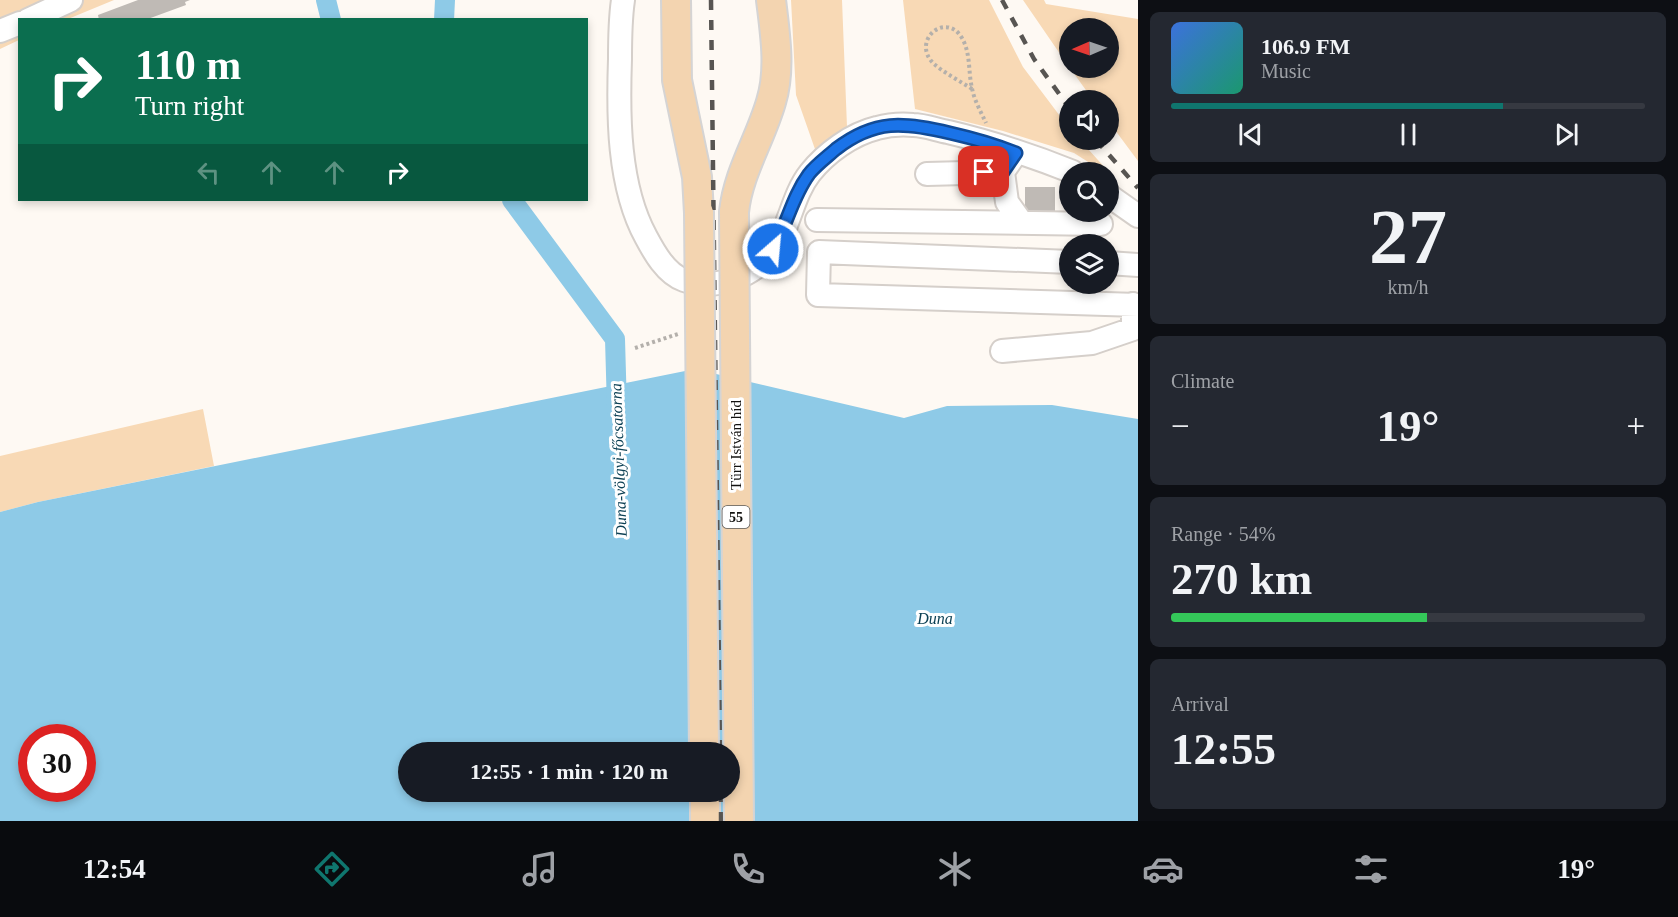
<!DOCTYPE html>
<html lang="en">
<head>
<meta charset="utf-8">
<style>
	body { margin:0; font-family:"Times New Roman",serif; background:#242831; color:#f1f3f6; height:100vh; display:flex; flex-direction:column; font-size:22px; white-space:nowrap }
	* { box-sizing:border-box; margin:0 }
	p { font-size:20px; color:#9ea1a6 }
	.icon { flex:none; width:33px; height:33px; fill:none; stroke:currentColor; stroke-width:2; stroke-linecap:round; stroke-linejoin:round }
	.map { position:relative; flex:1; overflow:hidden }
	.panel { display:flex; flex-direction:column; gap:12px; padding:12px; background:#0d0f14; width:540px }
	.panel>* { flex:none }
	.top-card { position:absolute; left:18px; top:18px; width:570px; height:183px; border-radius:0px; box-shadow:0 3px 9px #0003; background:#0b6e4f; color:#fff; overflow:hidden }
	.needle { width:39px; rotate:268deg }
	.controls { position:absolute; left:1059px; top:18px; display:grid; gap:12px }
	.controls a { display:grid; place-items:center; width:60px; height:60px; border-radius:50%; background:#171b24; box-shadow:0 3px 9px #0003; font-size:30px }
	.speed { position:absolute; left:18px; top:724px; display:flex; gap:12px; font-size:30px; font-weight:700; text-align:center }
	.speed>* { display:grid; place-content:center; width:78px; height:78px; border-radius:50%; background:#171b24; box-shadow:0 3px 9px #0003; line-height:1 }
	.speed .limit { border:9px solid #d22; background:#fff; color:#111 }
	.pin { position:absolute; display:grid; place-items:center; width:51px; height:51px; color:#fff; margin:-26px; border-radius:12px; box-shadow:0 3px 9px #0006 }
	.me { position:absolute; width:66px; margin:-33px; rotate:27deg; stroke-linejoin:round; filter:drop-shadow(0 0 4px #0008) }
	.turn { display:flex; align-items:center; gap:21px; height:126px; padding:0 18px; font-size:27px }
	.turn .icon { width:78px; height:78px; stroke-width:2.5 }
	.turn b { display:block; font-size:42px; line-height:51px }
	.lanes { display:flex; align-items:center; height:57px; padding:0 18px; background:#0003; justify-content:center; gap:30px; direction:ltr }
	.lanes .off { opacity:.35 }
	.big { font-size:45px; font-weight:600; line-height:1.1 }
	.panel .card { flex:1; display:flex; flex-direction:column; justify-content:center; gap:9px; min-width:0; padding:0 21px; border-radius:9px; background:#242831 }
	.panel .dial { align-items:center; gap:0 }
	.dial b { font-size:78px; line-height:1 }
	.song { display:flex; align-items:center; gap:18px }
	.cover { width:72px; height:72px; border-radius:9px; background:linear-gradient(135deg,hsl(220 70% 55%),hsl(160 70% 35%)) }
	.played { height:6px; border-radius:3px; background:linear-gradient(90deg,#0f766e 70%,#363941 70%) }
	.keys { display:flex; justify-content:space-around; direction:ltr }
	.heat { display:flex; justify-content:space-between; align-items:center; font-size:33px; direction:ltr }
	.charge { height:9px; border-radius:4px; background:linear-gradient(90deg,#34c759 54%,#363941 0) }
	.trip { position:absolute; left:398px; top:742px; width:342px; height:60px; border-radius:30px; background:#171b24; box-shadow:0 3px 9px #0003; font-weight:600; line-height:60px; text-align:center }
	.dock { display:flex; height:96px; justify-content:space-around; align-items:center; background:#090b0e; color:#9ea1a6 }
	.dock .icon { width:42px; height:42px }
	.dock .on { color:#0f766e }
	.dock b { font-size:27px; color:#f1f3f6 }
	main { display:flex; flex:1; min-height:0 }
	.map>svg:first-child { display:block }
	.green { fill:#f8d9b5 }
	.water { fill:#8ecae7; fill-rule:evenodd }
	.lines { fill:none; stroke-linecap:round; stroke-linejoin:round }
	.canal { stroke:#8ecae7; stroke-width:20 }
	.building { fill:#bfbab5 }
	.minor-casing { stroke:#d5cfca; stroke-width:26 }
	.major-casing { stroke:#d5d4d4; stroke-width:32 }
	.path { stroke:#b4b0ab; stroke-width:4; stroke-dasharray:3 3; stroke-linecap:butt }
	.minor { stroke:#fff; stroke-width:22 }
	.major { stroke:#f3d4b0; stroke-width:28 }
	.rail { stroke:#585552; stroke-width:4.5; stroke-dasharray:10 10; stroke-linecap:butt }
	.major-bridge-casing { stroke:#d5d4d4; stroke-width:32; stroke-linecap:butt }
	.major-bridge { stroke:#f3d4b0; stroke-width:28 }
	.route-casing { stroke:#114b97; stroke-width:15 }
	.route { stroke:#1a73e8; stroke-width:10 }
	.labels { text-anchor:middle; stroke-width:6; stroke-linejoin:round; paint-order:stroke }
	.shield { fill:#fff; stroke:#5a5958; stroke-width:1.5 }
	.shield-label { font-size:14px; font-weight:bold; fill:#131210 }
	.street-label { font-size:15px; fill:#131210; stroke:#fff }
	.water-label { font-size:16px; font-style:italic; fill:#0c4054; stroke:#fff }
</style>
</head>
<body>
<main>
<div class="map">
<svg width="1138" height="821" viewBox="0 0 1138 821">
	<rect width="100%" height="100%" fill="#fef9f3"/>
	<path class="green" d="M 0,0 L 114,0 L 68,19 L 20,20 L 19,40 L 0,49 Z
		M 791,0 L 842,0 L 847,127 L 816,152 L 796,95 Z
		M 903,0 L 989,0 L 1023,67 L 1069,128 L 1070,140 L 1080,140 L 1115,179 L 1109,175 L 1108,172 L 1104,172 L 1074,153 L 1003,131 L 915,109 Z
		M 1023,0 L 1044,0 L 1046,4 L 1138,19 L 1138,161 L 1109,122 L 1108,100 L 1093,100 L 1070,68 L 1108,68 L 1108,28 L 1070,28 L 1069,67 Z
		M 203,409 L 214,466 L 38,502 L 0,512 L 0,456 Z"/>
	<path class="water" d="M 695,369 L 904,418 L 947,406 L 1052,405 L 1138,419 L 1138,821 L 0,821 L 0,512 L 38,502 ZM 32,738 L 82,738 L 82,789 L 32,789 ZM 408,753 L 729,753 L 729,792 L 408,792 Z"/>
	<g class="lines">
		<path class="canal" d="M 326,0 L 331,20
			M 444,20 L 445,0
			M 512,200 L 615,339 L 617,409"/>
	</g>
	<path class="building" d="M 138,0 L 190,0 L 185,2 L 186,5 L 145,20 L 99,20 L 98,15 Z
		M 1025,187 L 1055,187 L 1055,217 L 1025,217 Z"/>
	<g class="lines">
		<defs>
			<path id="minor" d="M 623,0 C 620,20 620,39 620,59 C 618,115 618,186 646,237 C 654,252 666,274 684,280 C 716,291 753,277 773,250 C 790,227 792,196 810,173 C 826,153 852,134 877,128 C 888,125 901,124 913,125 C 924,125 937,130 948,132 C 991,142 1033,156 1073,172
				M 28,20 L 71,0
				M 0,31 L 20,23
				M 1016,153 L 1003,172 L 1007,202 L 1022,223
				M 927,174 L 1003,172
				M 1108,195 L 1138,216
				M 817,220 L 1101,224
				M 1070,262 L 819,252 L 818,295 L 1138,305
				M 1108,263 L 1138,265
				M 1002,351 L 1092,343 L 1133,329 L 1133,304"/>
			<path id="major" d="M 676,0 L 677,80 L 697,177 L 699,213
				M 734,212 C 738,173 760,140 771,102 C 781,70 775,33 771,0
				M 705,792 L 705,821"/>
		</defs>
		<use href="#minor" class="minor-casing"/>
		<use href="#major" class="major-casing"/>
		<path class="path" d="M 972,89 C 960,81 944,73 933,63 C 911,40 946,11 962,38 C 971,54 968,72 972,88 C 974,100 981,112 986,123
			M 635,348 L 678,334"/>
		<use href="#minor" class="minor"/>
		<use href="#major" class="major"/>
		<path class="rail" d="M 711,0 L 720,753
			M 1002,0 L 1034,59 L 1070,109
			M 1096,140 L 1138,188
			M 721,792 L 721,821"/>
		<defs>
			<path id="major-bridge" d="M 734,212 L 739,821
				M 699,213 L 704,753"/>
		</defs>
		<use href="#major-bridge" class="major-bridge-casing"/>
		<use href="#major-bridge" class="major-bridge"/>
	</g>
	<g class="lines">
		<defs>
			<path id="route" d="M 773,249 C 787,225 792,197 809,174 C 816,165 827,157 836,149 C 875,119 904,122 950,133 C 972,138 994,144 1016,153 L 1003,172 L 984,172"/>
		</defs>
		<use href="#route" class="route-casing"/>
		<use href="#route" class="route"/>
	</g>
	<g class="labels">
		<rect class="shield" x="722.5" y="506" width="27" height="22" rx="4.5"/>
		<g class="shield-label">
			<text x="736" y="522">55</text>
		</g>
		<g class="street-label">
			<text transform="translate(736 445) rotate(-90)" y="5">Türr István híd</text>
		</g>
		<g class="water-label">
			<text transform="translate(618 460) rotate(-92)" y="6">Duna-völgyi-főcsatorna</text>
			<text x="935" y="624">Duna</text>
		</g>
	</g>
</svg>
<div class="controls">
<a><svg class="needle" viewBox="-14 -14 28 28"><path d="M0-13l5 13h-10z" fill="#e53935"/><path d="M0 13l5-13h-10z" fill="#9ea1a6"/></svg></a>
<a><svg class="icon" aria-label="sound" viewBox="0 0 24 24"><path d="M4 9h4l5-4v14l-5-4H4zM17 9q2 3 0 6"/></svg></a>
<a><svg class="icon" aria-label="search" viewBox="0 0 24 24"><circle cx="10" cy="10" r="6"/><path d="M15 15l6 6"/></svg></a>
<a><svg class="icon" aria-label="layers" viewBox="0 0 24 24"><path d="M12 4l9 5-9 5-9-5zM3 14l9 5 9-5"/></svg></a>
</div>
<div class="speed"><div class="limit">30</div></div>
<div class="pin" style="left:984px;top:172px;background:#d93025"><svg class="icon" aria-label="arrive" viewBox="0 0 24 24"><path d="M6 21V4h12l-3 4 3 4H6"/></svg></div>
<svg class="me" style="left:773px;top:249px" viewBox="-20 -20 40 40"><circle r="17" fill="#1a73e8" stroke="#fff" stroke-width="3"/><path d="M0-11L8 9 0 5-8 9z" fill="#fff"/></svg>
<div class="trip">12:55 · 1 min · 120 m</div>
<div class="top-card">
<div class="turn"><svg class="icon" aria-label="right" viewBox="0 0 24 24"><path d="M7 20v-9h11M14 6l5 5-5 5"/></svg><div><b>110 m</b>Turn right</div></div>
<div class="lanes"><svg class="icon off" aria-label="left" viewBox="0 0 24 24"><path d="M17 20v-9H6M10 6l-5 5 5 5"/></svg><svg class="icon off" aria-label="ahead" viewBox="0 0 24 24"><path d="M12 20V5M6 11l6-6 6 6"/></svg><svg class="icon off" aria-label="ahead" viewBox="0 0 24 24"><path d="M12 20V5M6 11l6-6 6 6"/></svg><svg class="icon" aria-label="right" viewBox="0 0 24 24"><path d="M7 20v-9h11M14 6l5 5-5 5"/></svg></div>
</div>
</div>
<section class="panel">
<div class="card">
<div class="song"><i class="cover"></i><div><b>106.9 FM</b><p>Music</p></div></div>
<div class="played"></div>
<div class="keys"><svg class="icon" aria-label="previous" viewBox="0 0 24 24"><path d="M18 5L8 12l10 7zM5 5v14"/></svg><svg class="icon" aria-label="pause" viewBox="0 0 24 24"><path d="M8 5v14M16 5v14"/></svg><svg class="icon" aria-label="next" viewBox="0 0 24 24"><path d="M6 5l10 7-10 7zM19 5v14"/></svg></div>
</div>
<div class="card dial"><b>27</b><p>km/h</p></div>
<div class="card"><p>Climate</p>
<div class="heat"><a>−</a><b class="big">19°</b><a>+</a></div>
</div>
<div class="card"><p>Range · 54%</p><b class="big">270 km</b><div class="charge"></div></div>
<div class="card"><p>Arrival</p><b class="big">12:55</b></div>
</section>
</main>
<nav class="dock">
<b>12:54</b>
<svg class="icon on" aria-label="directions" viewBox="0 0 24 24"><path d="M12 3l9 9-9 9-9-9zM9 14v-3h6M13 9l2 2-2 2"/></svg>
<svg class="icon" aria-label="music" viewBox="0 0 24 24"><path d="M9 18V5l10-2v13"/><circle cx="6" cy="18" r="3"/><circle cx="16" cy="16" r="3"/></svg>
<svg class="icon" aria-label="phone" viewBox="0 0 24 24"><path d="M5 4h4l2 5-3 2q2 4 5 5l2-3 5 2v4C11 20 4 13 5 4z"/></svg>
<svg class="icon" aria-label="climate" viewBox="0 0 24 24"><path d="M12 3v18M4 7l16 10M4 17L20 7"/></svg>
<svg class="icon" aria-label="car" viewBox="0 0 24 24"><path d="M5 17H2v-5l4-1 3-4h7l3 4 3 1v5h-3M9 17h6M6 11h13"/><circle cx="7" cy="17" r="2"/><circle cx="17" cy="17" r="2"/></svg>
<svg class="icon" aria-label="filters" viewBox="0 0 24 24"><path d="M4 7h16M4 17h16"/><circle cx="9" cy="7" r="2"/><circle cx="15" cy="17" r="2"/></svg>
<b>19°</b>
</nav>
</body>
</html>
